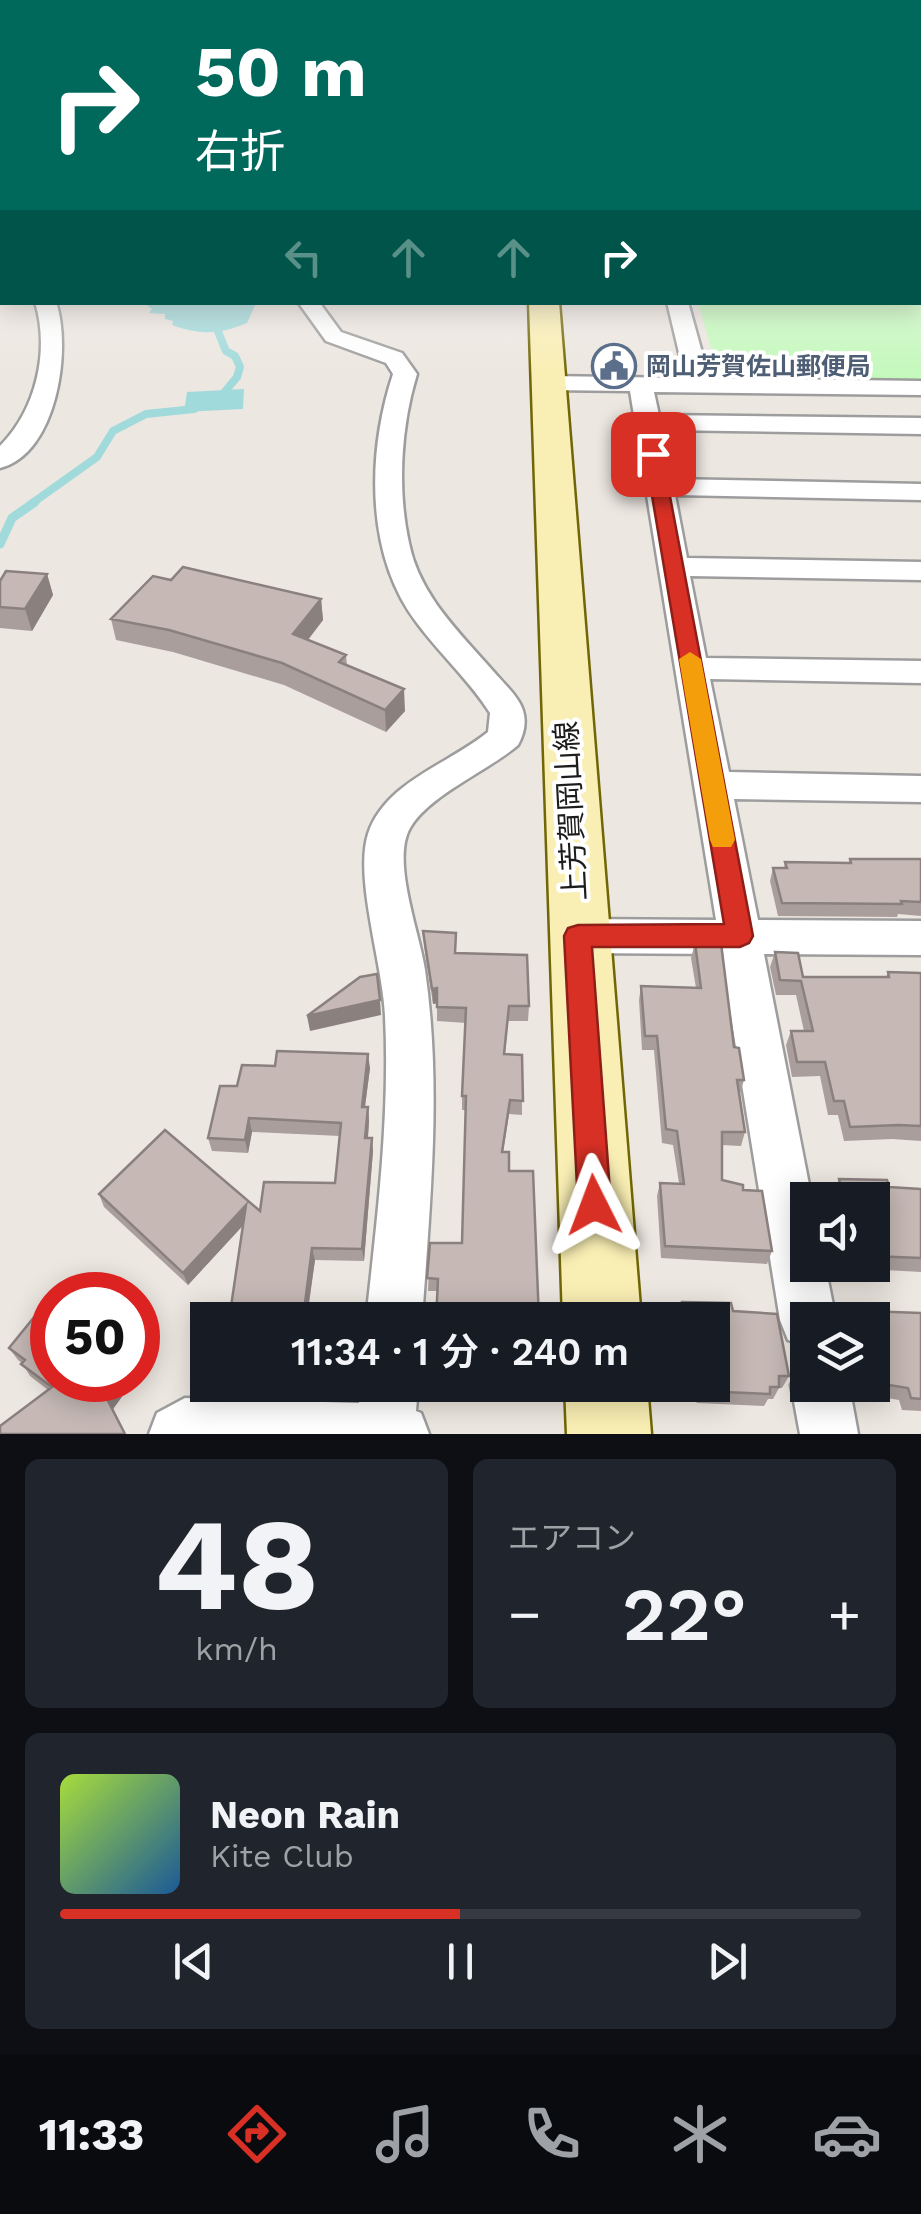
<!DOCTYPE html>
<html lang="ja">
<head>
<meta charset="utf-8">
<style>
	body { margin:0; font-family:"Work Sans","Noto Sans JP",sans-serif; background:#20242c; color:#f1f3f6; height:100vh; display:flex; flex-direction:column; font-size:38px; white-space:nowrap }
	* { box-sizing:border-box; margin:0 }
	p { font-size:32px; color:#9ea1a6 }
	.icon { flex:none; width:55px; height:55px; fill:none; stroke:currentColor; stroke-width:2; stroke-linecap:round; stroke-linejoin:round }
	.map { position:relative; height:1434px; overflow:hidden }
	.drawer { display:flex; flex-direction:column; gap:25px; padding:25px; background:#0d0f14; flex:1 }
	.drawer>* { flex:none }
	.hud { position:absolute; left:0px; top:0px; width:922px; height:305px; box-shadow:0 5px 25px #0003; background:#00695c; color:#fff; overflow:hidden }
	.controls { position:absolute; left:790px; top:1182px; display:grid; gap:20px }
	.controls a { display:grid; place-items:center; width:100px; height:100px; border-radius:0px; background:#171b24; box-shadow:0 5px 25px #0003; font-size:50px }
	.speed { position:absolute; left:30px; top:1272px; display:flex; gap:20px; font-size:50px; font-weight:700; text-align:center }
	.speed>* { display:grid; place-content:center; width:130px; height:130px; border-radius:50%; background:#171b24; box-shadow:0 5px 25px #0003; line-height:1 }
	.speed .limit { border:15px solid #d22; background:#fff; color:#111 }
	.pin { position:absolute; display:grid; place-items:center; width:85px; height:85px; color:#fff; margin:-42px; border-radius:20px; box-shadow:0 5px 15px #0006 }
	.me { position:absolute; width:110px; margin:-55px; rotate:357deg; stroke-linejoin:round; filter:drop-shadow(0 0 8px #0008) }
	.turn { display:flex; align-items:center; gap:35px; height:210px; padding:0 30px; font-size:45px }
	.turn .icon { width:130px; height:130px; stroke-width:2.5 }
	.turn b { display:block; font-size:70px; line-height:85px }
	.lanes { display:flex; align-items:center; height:95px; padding:0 30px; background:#0003; justify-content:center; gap:50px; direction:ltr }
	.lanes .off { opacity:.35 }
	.big { font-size:75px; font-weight:600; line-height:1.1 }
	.drawer .tile { flex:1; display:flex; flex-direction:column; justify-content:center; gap:15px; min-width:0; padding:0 35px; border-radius:15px; background:#20242c }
	.drawer .dial { align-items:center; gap:0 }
	.dial b { font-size:130px; line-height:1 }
	.song { display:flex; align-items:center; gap:30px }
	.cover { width:120px; height:120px; border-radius:15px; background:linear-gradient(135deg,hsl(80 70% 55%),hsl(210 70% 35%)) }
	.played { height:10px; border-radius:5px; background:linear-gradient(90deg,#d93025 50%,#363941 50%) }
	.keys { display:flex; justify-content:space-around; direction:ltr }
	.heat { display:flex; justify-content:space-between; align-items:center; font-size:55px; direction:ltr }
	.drawer .tiles { flex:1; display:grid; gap:25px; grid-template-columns:1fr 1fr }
	.tile:last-child { grid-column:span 2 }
	.trip { position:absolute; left:190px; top:1302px; width:540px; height:100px; border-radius:0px; background:#171b24; box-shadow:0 5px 25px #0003; font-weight:600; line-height:100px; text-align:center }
	.tab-bar { display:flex; height:160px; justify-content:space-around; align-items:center; background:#090b0e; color:#9ea1a6 }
	.tab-bar .icon { width:70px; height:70px }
	.tab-bar .on { color:#d93025 }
	.tab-bar b { font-size:45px; color:#f1f3f6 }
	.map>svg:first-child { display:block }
	.park { fill:#c4f9bc }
	.water { fill:#a1dadb }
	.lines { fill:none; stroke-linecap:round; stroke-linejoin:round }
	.stream-far2 { stroke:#a1dadb; stroke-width:5 }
	.stream-far1 { stroke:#a1dadb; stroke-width:8 }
	.stream { stroke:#a1dadb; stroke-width:9 }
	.minor-casing { stroke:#9d9d9d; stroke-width:5 }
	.secondary-casing { stroke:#706605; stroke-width:5 }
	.minor { fill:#fff; fill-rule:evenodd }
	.secondary { fill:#f9eeb3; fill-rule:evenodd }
	.wall { fill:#a99e9c }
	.shaded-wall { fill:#8a817f }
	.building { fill:#c5b8b5; stroke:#8a817f; stroke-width:2.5 }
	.route { fill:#d93025; stroke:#8d1f18; stroke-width:2.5 }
	.slow { fill:#f59e0b }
	.labels { text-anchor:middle; stroke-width:8; stroke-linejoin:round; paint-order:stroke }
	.far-service-label { font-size:25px; font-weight:bold; fill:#4e5e75; stroke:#fff; text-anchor:start }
	.street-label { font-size:30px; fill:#1c1c1c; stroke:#fff }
</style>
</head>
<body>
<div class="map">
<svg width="921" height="1434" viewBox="0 0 921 1434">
	<rect width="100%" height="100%" fill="#ede7e1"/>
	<path class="park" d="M 921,266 L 921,380 L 720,378 L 698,303 L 920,302 Z"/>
	<path class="water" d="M 144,303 L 153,302 L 256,303 L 247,323 C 218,335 201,335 172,325 L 173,321 L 165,319 L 165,314 L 149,313 L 152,309 Z
		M 244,389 L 243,409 L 184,412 L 187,392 Z"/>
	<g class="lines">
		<path class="stream-far2" d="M 205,302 L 213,320"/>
		<path class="stream-far1" d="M 212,317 L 226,351 L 235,356 L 240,367 L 237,377 L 218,400
			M 31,504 L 97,457 L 113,431 L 146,414 L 194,409"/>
		<path class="stream" d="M 0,544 L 12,518 L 35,502"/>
		<defs>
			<path id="minor" d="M 920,211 L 921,211 L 921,222 L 920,222 Z
				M 0,257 L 2,258 L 2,270 L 0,269 Z
				M 35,302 L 56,302 C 72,349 57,454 0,468 L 0,446 C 36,410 50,351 35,302 Z
				M 298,302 L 319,302 L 341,332 L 402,353 L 417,374 C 401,426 397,489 409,543 C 419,595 460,633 493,671 C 503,683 522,699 524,715 C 526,725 523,736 518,745 C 488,771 429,795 410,828 C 391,861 420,934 425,970 C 442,1086 430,1204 422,1320 L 366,1320 C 377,1219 390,1117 385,1016 C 383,965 354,878 368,834 C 385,782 449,764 488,732 L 490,713 C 470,681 440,654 417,623 C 365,555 367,453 393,374 L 386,363 L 326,341 Z
				M 667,302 L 688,302 L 709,378 L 921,381 L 921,395 L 654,392 L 659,415 L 921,418 L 921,434 L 662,430 L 671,479 L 921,484 L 921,500 L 675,495 L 687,558 L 921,562 L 921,580 L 690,576 L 706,658 L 921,661 L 921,683 L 710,679 L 729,772 L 921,776 L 921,802 L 734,799 L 758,920 L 921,921 L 921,955 L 764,954 L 812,1200 L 808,1200 L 808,1265 L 825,1265 L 836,1320 L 808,1320 L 808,1347 L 788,1340 L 780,1320 L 721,954 L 578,953 L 563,948 L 557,936 L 563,924 L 578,919 L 716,920 L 630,391 L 548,390 L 536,383 L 548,376 L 685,378 Z
				M 808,1362 L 808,1385 L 849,1385 L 858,1434 L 800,1434 L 791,1385 L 800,1365 Z
				M 360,1385 L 418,1385 L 416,1411 L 421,1413 L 429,1434 L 149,1434 L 157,1413 L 185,1398 L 359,1403 Z"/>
			<path id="secondary" d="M 529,302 L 559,302 L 641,1320 L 563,1320 Z
				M 565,1385 L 647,1385 L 651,1434 L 567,1434 Z"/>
		</defs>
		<use href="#minor" class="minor-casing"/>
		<use href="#secondary" class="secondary-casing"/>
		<use href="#minor" class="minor"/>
		<use href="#secondary" class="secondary"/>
	</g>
	<path class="wall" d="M 47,574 L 53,595 L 32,631 L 0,628 L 0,581 Z
		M 171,580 L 321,599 L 323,620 L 308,640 L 346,655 L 347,665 L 405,711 L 386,732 L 284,685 L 173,652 L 116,640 L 111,619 Z
		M 850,859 L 921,859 L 921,916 L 898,914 L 897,917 L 778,916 L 770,881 L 773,868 L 784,868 L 785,862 L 849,863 Z
		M 423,931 L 456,933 L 456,954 L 527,955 L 529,1006 L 528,1021 L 508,1021 L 505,1054 L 522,1055 L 522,1115 L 509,1114 L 503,1152 L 509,1152 L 509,1171 L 533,1171 L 539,1320 L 436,1320 L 437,1291 L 428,1291 L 430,1243 L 462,1243 L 466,1110 L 462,1110 L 462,1096 L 466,1023 L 437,1021 L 437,1003 L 433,1004 L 424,946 Z
		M 695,943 L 734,1047 L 744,1080 L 740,1094 L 745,1132 L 741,1146 L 722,1145 L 722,1180 L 743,1190 L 772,1251 L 767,1264 L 661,1258 L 657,1196 L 660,1183 L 679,1183 L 673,1145 L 662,1143 L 654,1050 L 642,1050 L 639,1000 L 641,986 L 696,988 L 691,958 Z
		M 775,952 L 803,977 L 886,977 L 888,972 L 921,973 L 921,1141 L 892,1139 L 844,1141 L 838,1115 L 828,1115 L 820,1076 L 792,1077 L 786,1045 L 791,1031 L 804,1031 L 796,995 L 776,995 L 770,967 Z
		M 370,1068 L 365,1107 L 368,1107 L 369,1121 L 368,1138 L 373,1151 L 364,1261 L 315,1260 L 309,1304 L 340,1304 L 342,1317 L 229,1320 L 243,1225 L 188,1285 L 104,1207 L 99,1194 L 260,1211 L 335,1183 L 340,1136 L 252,1132 L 248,1153 L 212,1151 L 208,1138 L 237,1086 Z
		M 839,1179 L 889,1187 L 921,1189 L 921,1272 L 849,1268 L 848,1265 L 872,1265 L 872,1200 L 834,1200 L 833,1193 Z
		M 682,1302 L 733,1311 L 789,1376 L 782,1388 L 779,1388 L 773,1399 L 768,1399 L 764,1406 L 697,1403 L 680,1385 L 712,1385 L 712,1320 L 678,1320 Z
		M 866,1311 L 921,1313 L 921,1411 L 902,1410 L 899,1400 L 874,1396 L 872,1385 L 872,1320 L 861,1320 Z
		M 9,1348 L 52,1380 L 134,1380 L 113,1409 L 48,1390 L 30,1376 L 22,1363 L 18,1360 Z
		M 217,1385 L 332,1385 L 331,1394 L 218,1387 Z
		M 433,1385 L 513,1385 L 512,1391 L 433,1387 Z"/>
	<path class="shaded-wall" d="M 47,574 L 53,595 L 32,631 L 25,609 Z
		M 321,599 L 323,620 L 296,655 L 293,634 Z
		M 404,689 L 405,711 L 386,732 L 385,710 Z
		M 437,988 L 437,1003 L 433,1004 L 432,989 Z
		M 380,1000 L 381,1015 L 310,1031 L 307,1016 Z
		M 368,1054 L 370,1068 L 363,1121 L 362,1107 Z
		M 368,1107 L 369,1121 L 367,1151 L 365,1138 Z
		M 249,1118 L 252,1132 L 248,1153 L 245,1140 Z
		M 372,1138 L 373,1151 L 364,1261 L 362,1249 Z
		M 246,1205 L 250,1218 L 188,1285 L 183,1273 Z
		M 312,1248 L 315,1260 L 307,1315 L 305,1303 Z
		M 144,1346 L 149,1359 L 138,1375 L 138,1355 Z
		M 119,1380 L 134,1380 L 113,1409 L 106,1397 Z"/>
	<path class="building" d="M 183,567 L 321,599 L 293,634 L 346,655 L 339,662 L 404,689 L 385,710 L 282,663 L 169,630 L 111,619 L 153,576 L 171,580 Z
		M 6,571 L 47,574 L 25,609 L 0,607 L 0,581 Z
		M 850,859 L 921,859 L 921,902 L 901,901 L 902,904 L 782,903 L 773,868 L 787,868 L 785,862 L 851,863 Z
		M 423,931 L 456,933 L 455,953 L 527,955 L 529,1006 L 509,1006 L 504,1054 L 522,1055 L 523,1101 L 510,1100 L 502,1152 L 509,1152 L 509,1171 L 533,1171 L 539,1320 L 436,1320 L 438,1279 L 427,1278 L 430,1243 L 462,1243 L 466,1096 L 462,1096 L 466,1008 L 437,1007 L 437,988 L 432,989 Z
		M 695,943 L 721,943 L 734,1047 L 739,1048 L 744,1080 L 737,1080 L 745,1132 L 722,1132 L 722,1180 L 743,1185 L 743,1190 L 762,1191 L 772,1251 L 665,1246 L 660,1183 L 684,1184 L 677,1131 L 666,1129 L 657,1036 L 645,1036 L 641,986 L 701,988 Z
		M 775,952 L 798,953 L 803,977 L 889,977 L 888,972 L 921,973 L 921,1126 L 899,1125 L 850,1127 L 844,1101 L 834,1101 L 825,1062 L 797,1062 L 791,1031 L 813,1031 L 801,981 L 780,980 Z
		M 377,974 L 380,1000 L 307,1016 L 360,977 Z
		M 277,1051 L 368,1054 L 362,1107 L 368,1107 L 365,1138 L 372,1138 L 362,1249 L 312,1248 L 305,1303 L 340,1304 L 338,1320 L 229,1320 L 246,1205 L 183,1273 L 99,1194 L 165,1130 L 260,1211 L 264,1182 L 335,1183 L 341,1123 L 249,1118 L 245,1140 L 208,1138 L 220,1086 L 237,1086 L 242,1065 L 275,1066 Z
		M 839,1179 L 887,1180 L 889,1187 L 921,1189 L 921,1258 L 872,1256 L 872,1200 L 844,1200 Z
		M 59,1287 L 70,1295 L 53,1295 Z
		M 52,1295 L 52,1380 L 119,1380 L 106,1397 L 125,1434 L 0,1434 L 0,1426 L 52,1387 L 21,1364 L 25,1360 L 9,1348 Z
		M 682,1302 L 731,1303 L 733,1311 L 777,1314 L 789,1376 L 779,1376 L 779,1387 L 770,1387 L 770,1394 L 702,1391 L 696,1385 L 712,1385 L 712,1320 L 682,1320 Z
		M 866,1311 L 921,1313 L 921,1399 L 911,1398 L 908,1388 L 883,1384 L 872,1340 L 872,1320 L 868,1320 Z
		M 138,1342 L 144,1346 L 138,1355 Z"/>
	<linearGradient id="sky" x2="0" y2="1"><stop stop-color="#8bc3e3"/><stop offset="0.47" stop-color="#f7f4f2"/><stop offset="1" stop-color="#f7f4f2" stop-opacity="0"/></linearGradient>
	<rect width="921" height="376" fill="url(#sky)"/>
	<path class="route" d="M 653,449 L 662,454 L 753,936 L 749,943 L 740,947 L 592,947 L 611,1205 L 606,1216 L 594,1221 L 583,1216 L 578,1205 L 564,936 L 568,928 L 578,925 L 724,924 L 645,454 Z"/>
	<path class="slow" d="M 690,652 L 701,659 L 735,840 L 731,847 L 713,847 L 710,840 L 679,659 Z"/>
	<defs>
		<symbol id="civic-ring" viewBox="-11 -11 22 22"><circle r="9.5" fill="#fff" stroke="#5c6f8a" stroke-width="1.5"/><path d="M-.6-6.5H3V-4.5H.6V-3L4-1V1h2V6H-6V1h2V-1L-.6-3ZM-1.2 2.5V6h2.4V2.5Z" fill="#5c6f8a"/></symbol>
	</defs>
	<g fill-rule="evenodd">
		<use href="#civic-ring" x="589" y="341" width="50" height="50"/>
	</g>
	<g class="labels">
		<g class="far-service-label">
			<text x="646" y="375">岡山芳賀佐山郵便局</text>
		</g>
		<g class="street-label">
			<text transform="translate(571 811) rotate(-93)" y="10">上芳賀岡山線</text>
		</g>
	</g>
</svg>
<div class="controls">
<a><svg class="icon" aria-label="sound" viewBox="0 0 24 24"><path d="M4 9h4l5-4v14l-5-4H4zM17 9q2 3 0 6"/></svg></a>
<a><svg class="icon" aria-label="layers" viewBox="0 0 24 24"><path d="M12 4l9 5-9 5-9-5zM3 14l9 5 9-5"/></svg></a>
</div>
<div class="speed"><div class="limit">50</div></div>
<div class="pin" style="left:653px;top:454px;background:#d93025"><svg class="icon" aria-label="arrive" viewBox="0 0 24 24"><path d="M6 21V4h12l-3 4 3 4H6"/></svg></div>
<svg class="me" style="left:594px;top:1205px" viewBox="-20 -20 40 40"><path d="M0-17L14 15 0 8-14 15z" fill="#d93025" stroke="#fff" stroke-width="4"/></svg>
<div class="trip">11:34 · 1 分 · 240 m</div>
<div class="hud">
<div class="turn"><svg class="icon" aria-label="right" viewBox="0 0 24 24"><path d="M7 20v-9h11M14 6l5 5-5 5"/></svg><div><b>50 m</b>右折</div></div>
<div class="lanes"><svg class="icon off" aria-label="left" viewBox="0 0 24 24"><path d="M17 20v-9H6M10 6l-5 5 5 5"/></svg><svg class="icon off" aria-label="ahead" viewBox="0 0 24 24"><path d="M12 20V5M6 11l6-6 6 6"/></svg><svg class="icon off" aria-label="ahead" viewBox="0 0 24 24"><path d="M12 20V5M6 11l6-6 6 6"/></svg><svg class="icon" aria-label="right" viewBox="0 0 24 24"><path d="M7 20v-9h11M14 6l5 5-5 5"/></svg></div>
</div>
</div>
<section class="drawer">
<div class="tiles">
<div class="tile dial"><b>48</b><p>km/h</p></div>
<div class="tile"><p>エアコン</p>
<div class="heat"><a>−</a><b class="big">22°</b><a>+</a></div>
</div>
<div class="tile">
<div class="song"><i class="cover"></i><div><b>Neon Rain</b><p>Kite Club</p></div></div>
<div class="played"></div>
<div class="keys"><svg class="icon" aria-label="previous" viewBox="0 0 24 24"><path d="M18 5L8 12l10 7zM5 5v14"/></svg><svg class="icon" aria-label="pause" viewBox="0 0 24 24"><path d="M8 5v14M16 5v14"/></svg><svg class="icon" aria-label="next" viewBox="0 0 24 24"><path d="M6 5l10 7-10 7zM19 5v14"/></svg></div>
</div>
</div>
</section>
<nav class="tab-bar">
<b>11:33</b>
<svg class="icon on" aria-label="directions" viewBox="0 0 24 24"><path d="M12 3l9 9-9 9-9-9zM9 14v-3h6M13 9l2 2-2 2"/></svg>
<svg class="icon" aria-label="music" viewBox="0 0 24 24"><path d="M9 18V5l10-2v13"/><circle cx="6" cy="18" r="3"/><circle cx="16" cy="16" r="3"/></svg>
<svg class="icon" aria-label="phone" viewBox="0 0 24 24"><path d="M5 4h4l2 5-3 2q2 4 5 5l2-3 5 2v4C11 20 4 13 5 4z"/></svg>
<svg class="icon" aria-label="climate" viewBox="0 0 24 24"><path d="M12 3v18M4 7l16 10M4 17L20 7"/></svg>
<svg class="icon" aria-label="car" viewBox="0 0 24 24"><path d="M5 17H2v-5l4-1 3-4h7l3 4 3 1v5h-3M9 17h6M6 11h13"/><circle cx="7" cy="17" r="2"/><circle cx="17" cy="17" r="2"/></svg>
</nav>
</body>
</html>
